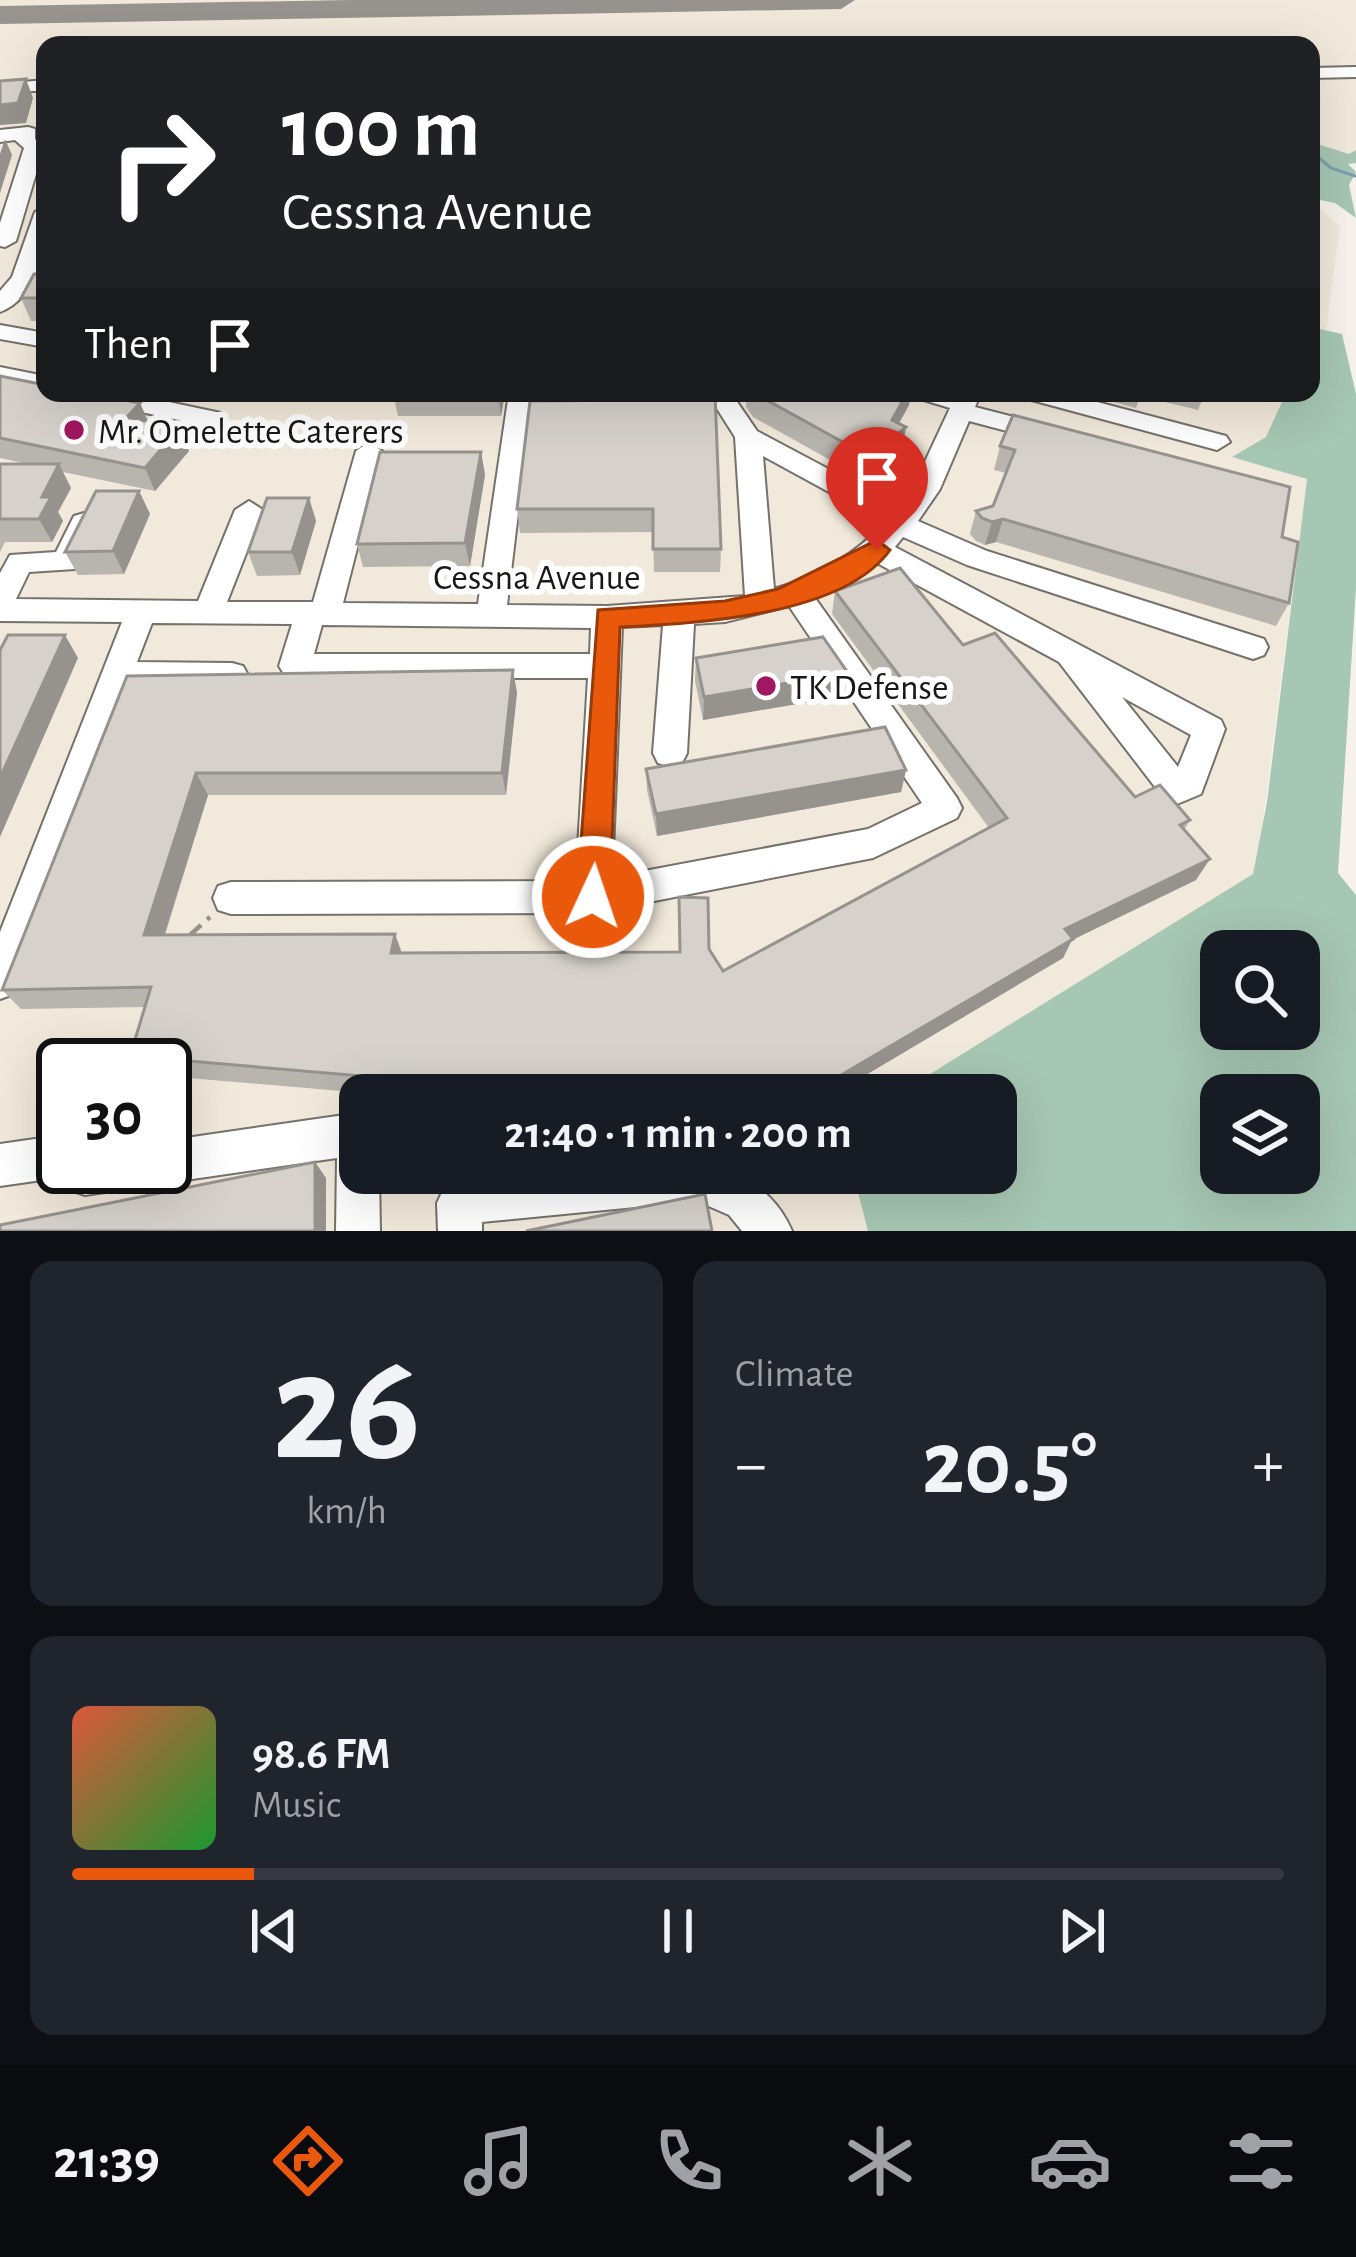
<!DOCTYPE html>
<html lang="en">
<head>
<meta charset="utf-8">
<style>
	body { margin:0; font-family:"Alegreya Sans",sans-serif; background:#20242c; color:#f1f3f6; height:100vh; display:flex; flex-direction:column; font-size:45px; white-space:nowrap }
	* { box-sizing:border-box; margin:0 }
	p { font-size:39px; color:#9ea1a6 }
	.icon { flex:none; width:66px; height:66px; fill:none; stroke:currentColor; stroke-width:2; stroke-linecap:round; stroke-linejoin:round }
	.map { position:relative; height:1231px; overflow:hidden }
	.side { display:flex; flex-direction:column; gap:30px; padding:30px; background:#0d0f14; flex:1 }
	.side>* { flex:none }
	.banner { position:absolute; left:36px; top:36px; width:1284px; height:366px; border-radius:24px; box-shadow:0 12px 48px #0002; background:#202124; color:#fff; overflow:hidden }
	.controls { position:absolute; left:1200px; top:930px; display:grid; gap:24px }
	.controls a { display:grid; place-items:center; width:120px; height:120px; border-radius:24px; background:#171b24; box-shadow:0 12px 48px #0002; font-size:60px }
	.speed { position:absolute; left:36px; top:1038px; display:flex; gap:24px; font-size:60px; font-weight:700; text-align:center }
	.speed>* { display:grid; place-content:center; width:156px; height:156px; border-radius:50%; background:#171b24; box-shadow:0 12px 48px #0002; line-height:1 }
	.speed .limit { border:6px solid #111; border-radius:18px; background:#fff; color:#111 }
	.pin { position:absolute; display:grid; place-items:center; width:102px; height:102px; color:#fff; margin:-123px -51px; border-radius:50% 50% 50% 0; rotate:-45deg; box-shadow:0 0 12px #0007 }
	.pin .icon { rotate:45deg }
	.me { position:absolute; width:132px; margin:-66px; rotate:3deg; stroke-linejoin:round; filter:drop-shadow(0 0 9px #0008) }
	.turn { display:flex; align-items:center; gap:42px; height:252px; padding:0 48px; font-size:54px }
	.turn .icon { width:156px; height:156px; stroke-width:2.5 }
	.turn b { display:block; font-size:84px; line-height:102px }
	.then { display:flex; align-items:center; height:114px; padding:0 48px; background:#0003; gap:24px; font-size:45px }
	.big { font-size:90px; font-weight:700; line-height:1.1 }
	.side .tile { flex:1; display:flex; flex-direction:column; justify-content:center; gap:18px; min-width:0; padding:0 42px; border-radius:24px; background:#20242c }
	.side .dial { align-items:center; gap:0 }
	.dial b { font-size:156px; line-height:1 }
	.song { display:flex; align-items:center; gap:36px }
	.cover { width:144px; height:144px; border-radius:18px; background:linear-gradient(135deg,hsl(10 70% 55%),hsl(130 70% 35%)) }
	.played { height:12px; border-radius:6px; background:linear-gradient(90deg,#ea580c 15%,#363941 15%) }
	.keys { display:flex; justify-content:space-around; direction:ltr }
	.heat { display:flex; justify-content:space-between; align-items:center; font-size:66px; direction:ltr }
	.side .tiles { flex:1; display:grid; gap:30px; grid-template-columns:1fr 1fr }
	.tile:last-child { grid-column:span 2 }
	.trip { position:absolute; left:339px; top:1074px; width:678px; height:120px; border-radius:24px; background:#171b24; box-shadow:0 12px 48px #0002; font-weight:700; line-height:120px; text-align:center }
	.dock { display:flex; height:192px; justify-content:space-around; align-items:center; background:#090b0e; color:#9ea1a6 }
	.dock .icon { width:84px; height:84px }
	.dock .current { color:#ea580c }
	.dock b { font-size:54px; color:#f1f3f6 }
	.map>svg:first-child { display:block }
	.built { fill:#f1e9db; fill-rule:evenodd }
	.forest { fill:#a6c7b3; fill-rule:evenodd }
	.lines { fill:none; stroke-linecap:round; stroke-linejoin:round }
	.stream { stroke:#7da0b0; stroke-width:3 }
	.taxiway { fill:#97948f; fill-rule:evenodd }
	.minor-casing { stroke:#75716b; stroke-width:4 }
	.path { stroke:#95928d; stroke-width:4.5; stroke-dasharray:15 8; stroke-linecap:butt }
	.minor { fill:#fff; fill-rule:evenodd }
	.wall { fill:#b8b5af }
	.shaded-wall { fill:#96938e }
	.building { fill:#d6d2cb; stroke:#96938e; stroke-width:3 }
	.route { fill:#ea580c; stroke:#983908; stroke-width:3 }
	.poi-dot { fill:#a21761; stroke:#fff; stroke-width:4.5 }
	.labels { text-anchor:middle; stroke-width:12; stroke-linejoin:round; paint-order:stroke }
	.poi-label { font-size:36px; fill:#1a1816; stroke:#fff; text-anchor:start }
	.street-label { font-size:36px; fill:#1a1816; stroke:#fff }
</style>
</head>
<body>
<div class="map">
<svg width="1356" height="1231" viewBox="0 0 1356 1231">
	<rect width="100%" height="100%" fill="#f7f3ec"/>
	<path class="built" d="M 0,0 L 1356,0 L 1356,150 L 1349,154 L 1311,142 L 1311,45 L 45,45 L 45,393 L 1286,393 L 1266,437 L 1233,457 L 1307,478 L 1256,874 L 896,1095 L 360,1095 L 360,1173 L 853,1173 L 868,1231 L 0,1231 ZM 63,1065 L 165,1065 L 165,1167 L 63,1167 Z
		M 1311,201 L 1340,226 L 1326,331 L 1311,327 Z"/>
	<path class="forest" d="M 1311,142 L 1349,154 L 1356,150 L 1356,163 L 1348,164 L 1356,172 L 1349,185 L 1356,218 L 1335,203 L 1311,198 Z
		M 1311,327 L 1342,334 L 1356,394 L 1356,588 L 1338,873 L 1356,895 L 1356,1231 L 868,1231 L 853,1173 L 996,1173 L 996,1095 L 896,1095 L 1253,874 L 1267,802 L 1307,479 L 1232,457 L 1266,437 L 1286,393 L 1311,393 ZM 1221,951 L 1299,951 L 1299,1029 L 1221,1029 ZM 1221,1095 L 1299,1095 L 1299,1173 L 1221,1173 Z"/>
	<g class="lines">
		<path class="stream" d="M 1311,151 L 1331,168 L 1355,176"/>
		<path class="taxiway" d="M 350,0 L 855,0 L 841,9 L 0,24 L 0,6 Z"/>
		<defs>
			<path id="minor" d="M 1356,67 L 1356,77 L 1311,78 L 1311,68 Z
				M 45,80 L 45,90 L 0,94 L 0,84 Z
				M 28,127 L 35,129 L 35,139 L 44,147 L 16,241 L 5,247 L 0,246 L 0,223 L 24,148 L 15,140 L 0,142 L 0,130 Z
				M 45,206 C 45,243 41,296 0,312 L 0,291 L 12,277 L 35,212 Z
				M 0,325 L 45,333 L 45,347 L 0,339 Z
				M 0,367 L 45,376 L 45,392 L 0,381 Z
				M 77,393 L 126,393 L 221,413 L 225,419 L 212,427 L 89,401 Z
				M 509,393 L 652,394 L 640,402 L 531,404 L 507,605 L 607,606 L 745,596 L 735,437 L 707,393 L 731,393 L 757,431 L 898,506 L 914,485 L 950,408 L 917,398 L 914,393 L 981,393 L 975,407 L 1057,428 L 1061,434 L 1048,442 L 969,421 L 940,489 L 918,521 L 987,551 L 1264,639 L 1268,647 L 1264,655 L 1253,659 L 967,565 L 903,537 L 895,547 L 1221,720 L 1225,729 L 1201,794 L 1177,804 L 1165,800 L 1059,662 L 877,563 L 815,598 L 957,798 L 962,808 L 957,818 L 873,858 L 593,913 L 231,914 L 218,910 L 213,898 L 218,886 L 231,882 L 576,881 L 588,678 L 295,678 L 284,674 L 279,666 L 292,624 L 152,623 L 137,662 L 232,663 L 243,666 L 248,675 L 243,684 L 232,687 L 128,686 L 19,981 L 14,994 L 0,999 L 0,932 L 122,622 L 0,621 L 0,573 L 10,555 L 56,552 L 74,516 L 84,513 L 98,523 L 75,569 L 29,572 L 16,599 L 198,601 L 235,510 L 249,501 L 263,510 L 227,602 L 313,602 L 356,451 L 369,442 L 382,451 L 343,603 L 478,604 ZM 763,456 L 884,522 C 857,555 814,577 774,589 ZM 789,606 L 922,803 L 868,829 L 612,877 L 622,627 L 663,625 L 653,753 L 658,763 L 670,767 L 682,763 L 687,753 L 694,624 L 725,622 ZM 322,625 L 591,628 L 590,654 L 314,654 ZM 1122,697 L 1191,735 L 1178,767 Z
				M 1021,393 L 1063,393 L 1226,436 L 1230,442 L 1217,450 L 1024,398 Z
				M 358,1113 L 360,1173 L 379,1173 L 380,1231 L 336,1231 L 337,1158 L 165,1183 L 150,1176 L 132,1188 L 85,1195 L 42,1180 L 0,1186 L 0,1144 L 42,1138 L 63,1146 L 63,1167 L 165,1167 L 165,1141 Z
				M 543,1173 L 734,1173 C 761,1186 780,1203 792,1231 L 742,1231 L 729,1215 L 697,1201 L 482,1222 L 482,1231 L 438,1231 L 437,1203 L 444,1188 L 459,1181 Z"/>
		</defs>
		<use href="#minor" class="minor-casing"/>
		<path class="path" d="M 190,935 L 210,917"/>
		<use href="#minor" class="minor"/>
	</g>
	<path class="wall" d="M 45,274 L 45,321 L 31,321 L 21,298 Z
		M 0,376 L 140,403 L 148,422 L 179,428 L 189,451 L 155,491 L 63,472 L 71,488 L 58,512 L 63,521 L 52,542 L 5,542 L 0,552 L 0,464 L 28,464 L 0,458 Z
		M 393,393 L 505,393 L 501,416 L 398,416 Z
		M 747,393 L 911,393 L 909,405 L 899,423 L 902,450 L 866,480 L 753,417 L 746,407 Z
		M 1081,393 L 1205,393 L 1198,410 L 1140,396 L 1136,408 Z
		M 530,401 L 721,549 L 720,572 L 654,572 L 653,532 L 520,533 L 517,509 Z
		M 1000,446 L 1282,537 L 1289,603 L 1276,626 L 996,542 L 985,545 L 976,541 L 970,534 L 976,511 L 993,506 L 1006,473 L 994,470 Z
		M 481,452 L 485,475 L 470,566 L 363,567 L 357,544 Z
		M 139,491 L 150,514 L 124,574 L 78,575 L 65,552 Z
		M 309,498 L 316,521 L 300,575 L 257,576 L 248,552 Z
		M 835,591 L 963,645 L 1135,797 L 1190,820 L 1184,830 L 1196,880 L 1072,940 L 1063,958 L 832,1095 L 388,1095 L 165,1076 L 165,1065 L 138,1065 L 130,1056 L 145,1007 L 21,1009 L 2,990 L 127,676 L 513,670 L 517,693 L 506,795 L 208,795 L 165,935 L 395,934 L 402,953 L 680,952 L 709,949 L 723,971 L 989,828 L 832,614 Z
		M 696,658 L 844,696 L 703,720 L 695,681 Z
		M 646,769 L 906,770 L 901,792 L 657,836 L 647,790 Z"/>
	<path class="shaded-wall" d="M 26,79 L 33,98 L 26,123 L 0,125 L 0,105 Z
		M 5,139 L 12,155 L 0,193 L 0,154 Z
		M 498,393 L 505,393 L 501,416 Z
		M 907,393 L 911,393 L 909,405 L 889,441 L 906,427 L 902,450 L 866,480 L 870,457 Z
		M 140,403 L 150,426 L 127,417 Z
		M 179,428 L 189,451 L 155,491 L 145,468 Z
		M 481,452 L 485,475 L 470,566 L 465,543 Z
		M 59,464 L 71,488 L 58,512 L 63,521 L 52,542 L 39,519 L 42,497 Z
		M 139,491 L 150,514 L 124,574 L 113,551 Z
		M 309,498 L 316,521 L 300,575 L 292,552 Z
		M 1003,519 L 996,542 L 985,545 L 992,522 Z
		M 65,635 L 78,658 L 0,837 L 0,778 Z
		M 513,670 L 517,693 L 506,795 L 502,773 Z
		M 848,673 L 844,696 L 703,720 L 704,697 Z
		M 906,770 L 901,792 L 657,836 L 656,814 Z
		M 196,773 L 208,795 L 158,955 L 144,935 Z
		M 1210,859 L 1196,880 L 1072,940 L 1063,958 L 832,1095 L 807,1095 L 1065,929 Z
		M 395,934 L 402,954 L 391,953 Z
		M 315,1162 L 326,1178 L 326,1231 L 315,1231 Z"/>
	<path class="building" d="M 26,79 L 18,103 L 0,105 L 0,81 Z
		M 34,274 L 45,274 L 45,298 L 21,298 Z
		M 0,376 L 45,385 L 45,393 L 88,393 L 140,403 L 127,417 L 179,428 L 145,468 L 0,438 Z
		M 655,393 L 715,393 L 721,549 L 653,549 L 653,509 L 517,509 L 530,401 L 655,400 Z
		M 754,393 L 907,393 L 892,420 L 906,427 L 870,457 Z
		M 1013,415 L 1290,487 L 1282,537 L 1298,542 L 1289,603 L 1003,519 L 992,522 L 982,518 L 976,511 L 993,506 L 1015,450 L 1000,446 Z
		M 380,452 L 481,452 L 465,543 L 357,544 Z
		M 0,464 L 59,464 L 42,497 L 51,497 L 39,519 L 0,519 Z
		M 96,491 L 139,491 L 113,551 L 65,552 Z
		M 267,498 L 309,498 L 292,552 L 248,552 Z
		M 900,568 L 963,645 L 995,633 L 1135,797 L 1160,785 L 1190,820 L 1180,825 L 1210,859 L 1065,929 L 1073,939 L 807,1095 L 583,1095 L 130,1056 L 151,987 L 2,990 L 127,676 L 513,670 L 502,773 L 196,773 L 144,935 L 395,934 L 391,953 L 680,952 L 679,897 L 708,898 L 709,949 L 723,971 L 1007,818 L 835,591 Z
		M 8,635 L 65,635 L 0,778 L 0,650 Z
		M 823,637 L 848,673 L 704,697 L 696,658 Z
		M 885,727 L 906,770 L 656,814 L 646,769 Z
		M 315,1162 L 315,1231 L 0,1231 L 0,1225 Z
		M 705,1194 L 712,1231 L 526,1231 Z"/>
	<path class="route" d="M 877,540 L 890,550 C 842,617 695,623 620,627 L 610,897 L 605,908 L 593,912 L 581,908 L 577,897 L 598,610 L 725,601 L 778,589 Z"/>
	<g class="poi-dot">
		<circle cx="74" cy="430" r="12"/>
		<circle cx="766" cy="686" r="12"/>
	</g>
	<g class="labels">
		<g class="poi-label">
			<text x="98" y="443">Mr. Omelette Caterers</text>
			<text x="790" y="699">TK Defense</text>
		</g>
		<g class="street-label">
			<text x="537" y="589">Cessna Avenue</text>
		</g>
	</g>
</svg>
<div class="controls">
<a><svg class="icon" aria-label="search" viewBox="0 0 24 24"><circle cx="10" cy="10" r="6"/><path d="M15 15l6 6"/></svg></a>
<a><svg class="icon" aria-label="layers" viewBox="0 0 24 24"><path d="M12 4l9 5-9 5-9-5zM3 14l9 5 9-5"/></svg></a>
</div>
<div class="speed"><div class="limit">30</div></div>
<div class="pin" style="left:877px;top:550px;background:#d93025"><svg class="icon" aria-label="arrive" viewBox="0 0 24 24"><path d="M6 21V4h12l-3 4 3 4H6"/></svg></div>
<svg class="me" style="left:593px;top:897px" viewBox="-20 -20 40 40"><circle r="17" fill="#ea580c" stroke="#fff" stroke-width="3"/><path d="M0-11L8 9 0 5-8 9z" fill="#fff"/></svg>
<div class="trip">21:40 · 1 min · 200 m</div>
<div class="banner">
<div class="turn"><svg class="icon" aria-label="right" viewBox="0 0 24 24"><path d="M7 20v-9h11M14 6l5 5-5 5"/></svg><div><b>100 m</b>Cessna Avenue</div></div>
<div class="then">Then<svg class="icon" aria-label="arrive" viewBox="0 0 24 24"><path d="M6 21V4h12l-3 4 3 4H6"/></svg></div>
</div>
</div>
<section class="side">
<div class="tiles">
<div class="tile dial"><b>26</b><p>km/h</p></div>
<div class="tile"><p>Climate</p>
<div class="heat"><a>−</a><b class="big">20.5°</b><a>+</a></div>
</div>
<div class="tile">
<div class="song"><i class="cover"></i><div><b>98.6 FM</b><p>Music</p></div></div>
<div class="played"></div>
<div class="keys"><svg class="icon" aria-label="previous" viewBox="0 0 24 24"><path d="M18 5L8 12l10 7zM5 5v14"/></svg><svg class="icon" aria-label="pause" viewBox="0 0 24 24"><path d="M8 5v14M16 5v14"/></svg><svg class="icon" aria-label="next" viewBox="0 0 24 24"><path d="M6 5l10 7-10 7zM19 5v14"/></svg></div>
</div>
</div>
</section>
<nav class="dock">
<b>21:39</b>
<svg class="icon current" aria-label="directions" viewBox="0 0 24 24"><path d="M12 3l9 9-9 9-9-9zM9 14v-3h6M13 9l2 2-2 2"/></svg>
<svg class="icon" aria-label="music" viewBox="0 0 24 24"><path d="M9 18V5l10-2v13"/><circle cx="6" cy="18" r="3"/><circle cx="16" cy="16" r="3"/></svg>
<svg class="icon" aria-label="phone" viewBox="0 0 24 24"><path d="M5 4h4l2 5-3 2q2 4 5 5l2-3 5 2v4C11 20 4 13 5 4z"/></svg>
<svg class="icon" aria-label="climate" viewBox="0 0 24 24"><path d="M12 3v18M4 7l16 10M4 17L20 7"/></svg>
<svg class="icon" aria-label="car" viewBox="0 0 24 24"><path d="M5 17H2v-5l4-1 3-4h7l3 4 3 1v5h-3M9 17h6M6 11h13"/><circle cx="7" cy="17" r="2"/><circle cx="17" cy="17" r="2"/></svg>
<svg class="icon" aria-label="filters" viewBox="0 0 24 24"><path d="M4 7h16M4 17h16"/><circle cx="9" cy="7" r="2"/><circle cx="15" cy="17" r="2"/></svg>
</nav>
</body>
</html>
